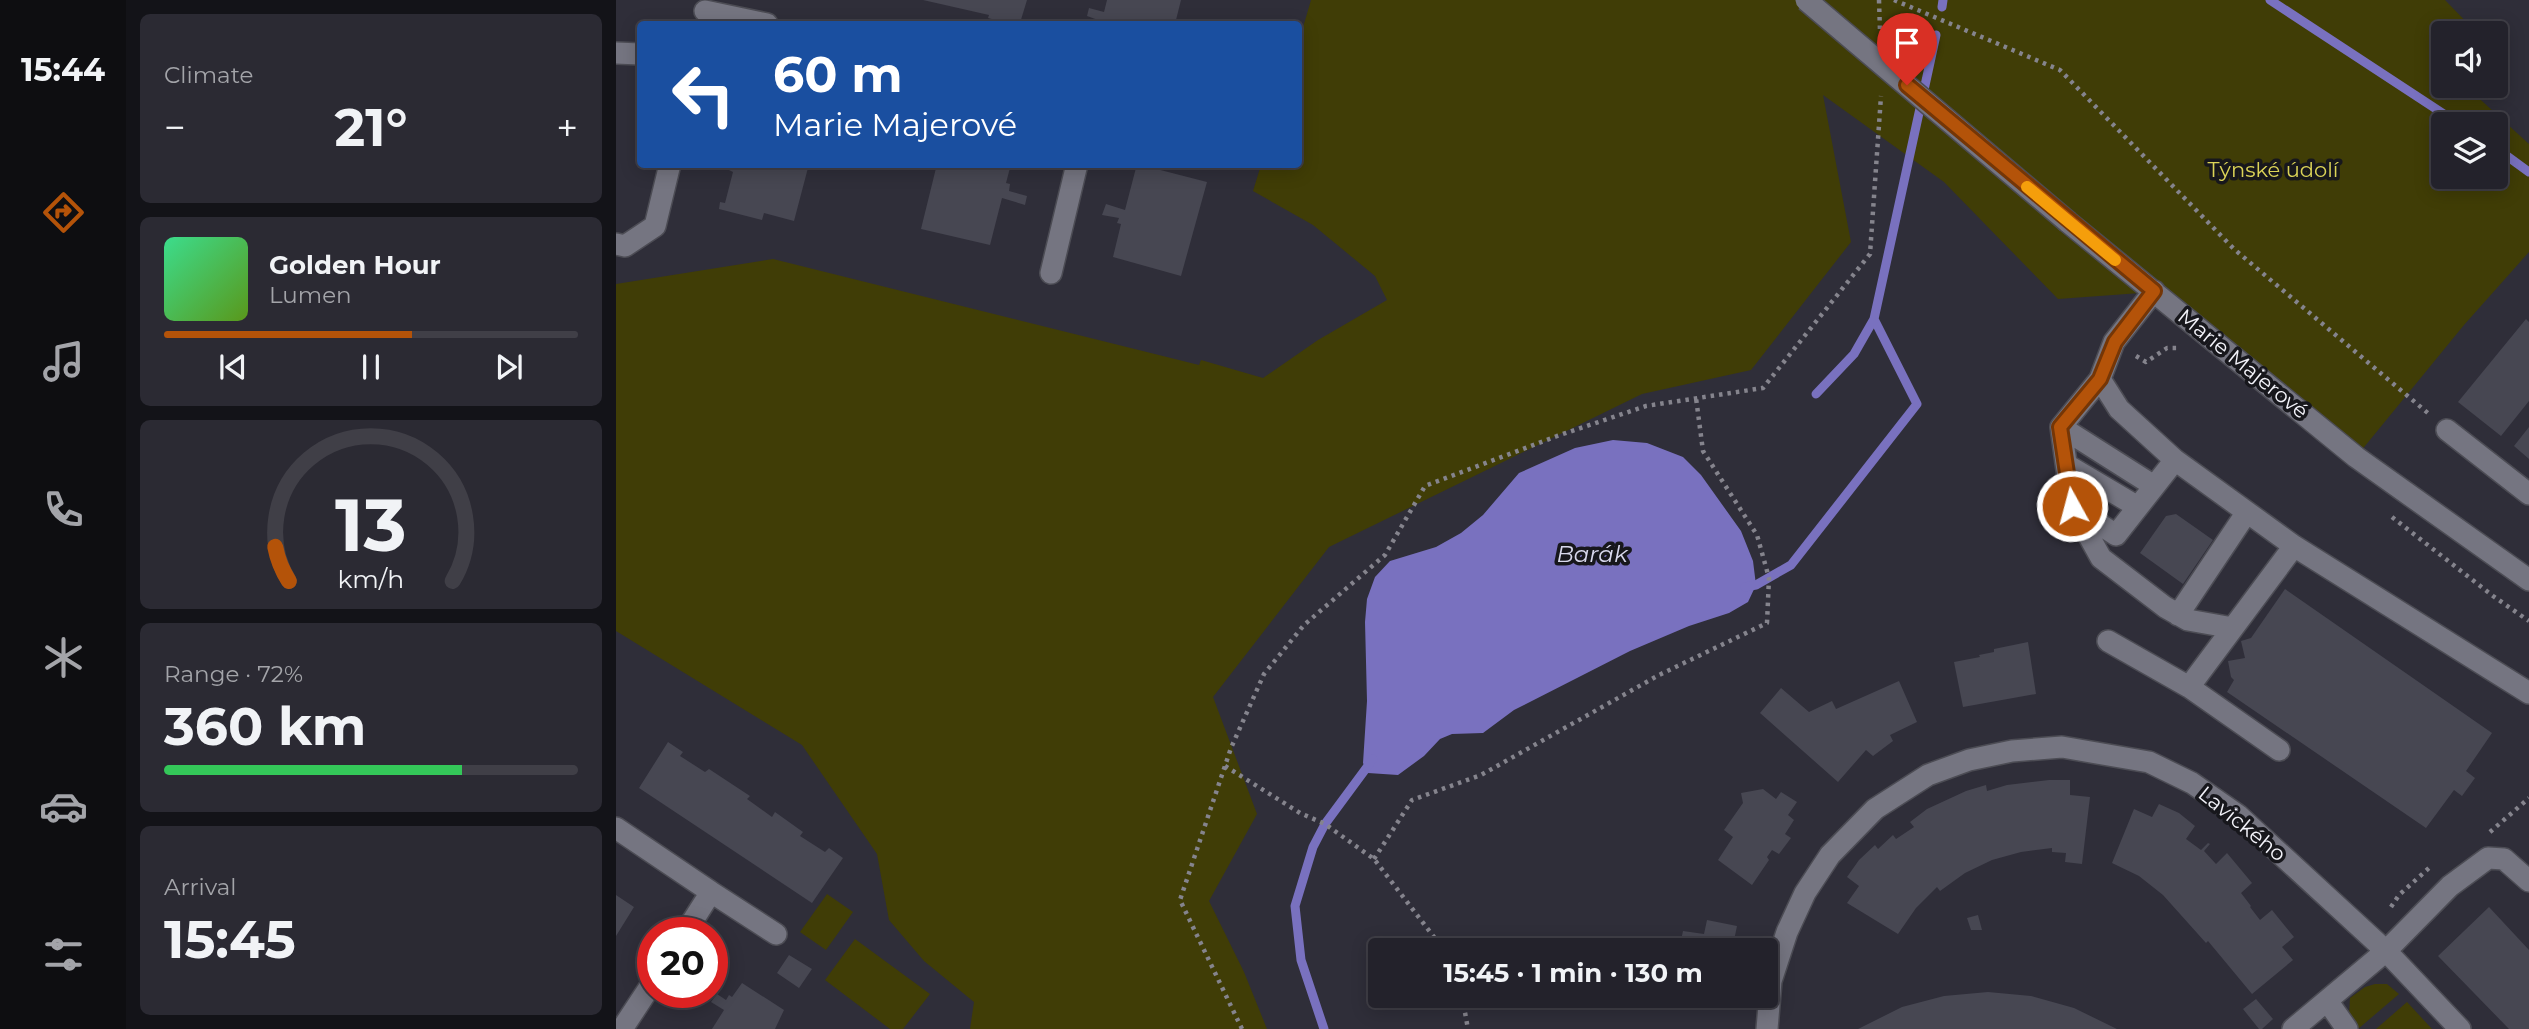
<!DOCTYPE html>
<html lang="en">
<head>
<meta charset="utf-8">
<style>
	body { margin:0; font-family:Montserrat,sans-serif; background:#2b2a33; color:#f1f3f6; height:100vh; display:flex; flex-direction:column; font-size:26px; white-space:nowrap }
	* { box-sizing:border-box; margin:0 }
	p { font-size:23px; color:#a3a4a9 }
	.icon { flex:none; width:38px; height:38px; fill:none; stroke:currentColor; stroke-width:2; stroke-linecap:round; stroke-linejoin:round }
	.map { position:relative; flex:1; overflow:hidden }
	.sheet { display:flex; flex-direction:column; gap:14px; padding:14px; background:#131318; width:490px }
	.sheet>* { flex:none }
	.guide { position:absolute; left:21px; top:21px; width:665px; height:147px; border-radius:7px; box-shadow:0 4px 18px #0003,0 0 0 2px #403f47; background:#1a4fa0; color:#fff; overflow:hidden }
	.controls { position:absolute; left:1815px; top:21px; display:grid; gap:14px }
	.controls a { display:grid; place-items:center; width:77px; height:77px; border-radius:7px; background:#23222b; box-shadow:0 4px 18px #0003,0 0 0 2px #403f47; font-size:35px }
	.speed { position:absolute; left:21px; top:917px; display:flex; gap:14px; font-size:35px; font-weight:700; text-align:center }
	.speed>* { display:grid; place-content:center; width:91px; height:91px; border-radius:50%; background:#23222b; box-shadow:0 4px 18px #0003,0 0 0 2px #403f47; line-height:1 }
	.speed .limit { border:10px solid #d22; background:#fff; color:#111 }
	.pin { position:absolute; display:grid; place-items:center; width:60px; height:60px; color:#fff; margin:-72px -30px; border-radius:50% 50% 50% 0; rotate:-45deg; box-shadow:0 0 7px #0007 }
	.pin .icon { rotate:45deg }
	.me { position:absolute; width:77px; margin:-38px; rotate:353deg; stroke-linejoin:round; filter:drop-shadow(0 0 5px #0008) }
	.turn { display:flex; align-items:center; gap:24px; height:147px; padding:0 21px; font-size:32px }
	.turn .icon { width:91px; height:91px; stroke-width:2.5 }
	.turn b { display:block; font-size:49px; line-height:60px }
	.big { font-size:52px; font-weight:700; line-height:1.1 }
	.sheet .widget { flex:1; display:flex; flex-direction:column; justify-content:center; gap:10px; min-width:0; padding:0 24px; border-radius:10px; background:#2b2a33 }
	.sheet .dial { align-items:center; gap:0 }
	.dial svg { height:182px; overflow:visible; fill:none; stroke:#403f47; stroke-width:7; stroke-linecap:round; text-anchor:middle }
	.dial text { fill:#f1f3f6; stroke:none }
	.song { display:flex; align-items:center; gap:21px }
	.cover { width:84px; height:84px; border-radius:10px; background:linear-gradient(135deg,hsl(150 70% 55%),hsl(90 70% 35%)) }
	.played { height:7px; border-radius:4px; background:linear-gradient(90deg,#b45309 60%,#403f47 60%) }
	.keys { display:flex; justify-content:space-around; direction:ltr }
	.heat { display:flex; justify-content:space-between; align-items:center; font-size:38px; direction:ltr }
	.charge { height:10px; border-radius:5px; background:linear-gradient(90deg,#34c759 72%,#403f47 0) }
	.trip { position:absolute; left:752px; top:938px; width:410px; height:70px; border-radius:7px; background:#23222b; box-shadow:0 4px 18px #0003,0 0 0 2px #403f47; font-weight:700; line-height:70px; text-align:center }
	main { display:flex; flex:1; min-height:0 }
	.menu { display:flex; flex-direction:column; width:126px; justify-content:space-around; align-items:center; background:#0e0e11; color:#a3a4a9 }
	.menu .icon { width:49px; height:49px }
	.menu .current { color:#b45309 }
	.menu b { font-size:32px; color:#f1f3f6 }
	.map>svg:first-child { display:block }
	.green { fill:#403d06; fill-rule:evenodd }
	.water { fill:#7971bf }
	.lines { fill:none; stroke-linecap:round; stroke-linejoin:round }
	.stream { stroke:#7971bf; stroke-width:9 }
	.building { fill:#474752 }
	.minor-casing { stroke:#4c4c54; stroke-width:24 }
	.path { stroke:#85848d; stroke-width:4.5; stroke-dasharray:3.5 5; stroke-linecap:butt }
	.minor { stroke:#757581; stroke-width:21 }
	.minor-bridge-casing { stroke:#4c4c54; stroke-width:24; stroke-linecap:butt }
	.minor-bridge { stroke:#757581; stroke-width:21 }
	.route-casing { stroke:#753606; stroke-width:18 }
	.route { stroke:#b45309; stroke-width:12 }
	.slow { stroke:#f59e0b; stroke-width:12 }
	.labels { text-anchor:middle; stroke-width:7; stroke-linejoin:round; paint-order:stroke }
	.park-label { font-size:21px; fill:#dcd457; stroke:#17171c }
	.street-label { font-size:21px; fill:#f3f3fa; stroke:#17171c }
	.water-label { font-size:23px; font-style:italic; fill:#d8d8ed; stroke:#17171c }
</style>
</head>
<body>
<main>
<nav class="menu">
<b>15:44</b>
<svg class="icon current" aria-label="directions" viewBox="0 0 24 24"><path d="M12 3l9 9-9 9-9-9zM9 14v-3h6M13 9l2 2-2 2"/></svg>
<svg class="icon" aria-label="music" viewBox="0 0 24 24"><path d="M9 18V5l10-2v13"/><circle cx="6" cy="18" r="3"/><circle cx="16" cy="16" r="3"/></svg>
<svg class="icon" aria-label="phone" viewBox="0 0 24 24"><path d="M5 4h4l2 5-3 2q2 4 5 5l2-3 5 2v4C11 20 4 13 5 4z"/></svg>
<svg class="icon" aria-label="climate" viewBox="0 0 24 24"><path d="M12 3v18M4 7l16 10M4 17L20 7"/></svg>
<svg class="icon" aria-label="car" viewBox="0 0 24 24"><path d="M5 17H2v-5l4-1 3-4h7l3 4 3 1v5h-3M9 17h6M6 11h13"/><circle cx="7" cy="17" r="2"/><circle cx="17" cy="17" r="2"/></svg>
<svg class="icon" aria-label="filters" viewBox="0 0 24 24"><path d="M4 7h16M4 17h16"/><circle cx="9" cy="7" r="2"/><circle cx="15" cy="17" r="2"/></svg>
</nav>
<section class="sheet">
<div class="widget"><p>Climate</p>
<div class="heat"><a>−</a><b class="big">21°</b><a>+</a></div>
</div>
<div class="widget">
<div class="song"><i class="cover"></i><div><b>Golden Hour</b><p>Lumen</p></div></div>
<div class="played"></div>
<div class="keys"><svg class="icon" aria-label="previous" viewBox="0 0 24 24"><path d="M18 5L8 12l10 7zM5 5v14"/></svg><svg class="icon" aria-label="pause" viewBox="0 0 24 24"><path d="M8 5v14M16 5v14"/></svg><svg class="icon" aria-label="next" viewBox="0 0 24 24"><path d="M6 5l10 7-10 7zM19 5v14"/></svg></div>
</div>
<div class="widget dial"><svg viewBox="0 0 100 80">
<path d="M14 69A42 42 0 1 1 86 69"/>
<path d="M14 69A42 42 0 0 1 8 54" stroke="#b45309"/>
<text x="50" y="56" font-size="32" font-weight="700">13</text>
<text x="50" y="72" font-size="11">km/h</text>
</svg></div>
<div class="widget"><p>Range · 72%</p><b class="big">360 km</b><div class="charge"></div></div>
<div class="widget"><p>Arrival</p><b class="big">15:45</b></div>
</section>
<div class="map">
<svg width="1913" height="1029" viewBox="0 0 1913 1029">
	<rect width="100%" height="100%" fill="#2f2e39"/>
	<path class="green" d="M 695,0 L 1829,0 L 1861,33 L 1827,33 L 1827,86 L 1860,86 L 1855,91 L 1913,144 L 1913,252 L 1848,325 L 1740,457 L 1538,292 L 1442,299 L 1328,182 L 1207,95 L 1235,242 L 1135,370 L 1026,394 L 713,547 L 597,697 L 641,814 L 593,901 L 628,972 L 651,1029 L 354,1029 L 358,1002 L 308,961 L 273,920 L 261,854 L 186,745 L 0,631 L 0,284 L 157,259 L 583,365 L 585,360 L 647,378 L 702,340 L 771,300 L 759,276 L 697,225 L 637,191 L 645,165 L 682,164 L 683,41 ZM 1827,124 L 1880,124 L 1880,177 L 1827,177 Z
		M 211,894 L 237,912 L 210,950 L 184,932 Z
		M 239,939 L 314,994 L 287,1029 L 274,1029 L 209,980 Z
		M 1759,984 L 1771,984 L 1783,994 L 1742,1029 L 1733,1015 L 1734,998 L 1749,987 Z
		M 1791,1002 L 1816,1029 L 1760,1029 Z"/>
	<path class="water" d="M 997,440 L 1031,443 L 1067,457 L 1085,475 L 1125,531 L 1137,561 L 1140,585 L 1132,602 L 1113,613 L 1073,626 L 1014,651 L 898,710 L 867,733 L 836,734 L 824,739 L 808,756 L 782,775 L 752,773 L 747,763 L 751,701 L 749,622 L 751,599 L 759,577 L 774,561 L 820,547 L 845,533 L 867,515 L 903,473 L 959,448 Z"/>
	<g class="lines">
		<path class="stream" d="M 1654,0 L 1843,124
			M 1326,7 L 1327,0
			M 1880,148 L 1913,172
			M 1200,394 L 1238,354 L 1258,319 L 1320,35
			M 1129,587 L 1140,585 L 1175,565 L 1301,404 L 1258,319
			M 708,1029 L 685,960 L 679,906 L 697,847 L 709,824 L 757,759"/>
	</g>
	<path class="building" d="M 307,0 L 411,0 L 404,23 L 388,19 L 387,22 L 372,18 L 373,15 Z
		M 491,0 L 565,0 L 559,24 L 481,24 L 482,20 L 471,16 L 473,8 L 488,12 Z
		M 115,164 L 193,164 L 178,221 L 148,213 L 146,220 L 103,209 L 104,202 L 109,203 L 117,172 L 113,170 Z
		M 321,164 L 395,164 L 390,183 L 394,184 L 393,191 L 411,196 L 409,205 L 386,198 L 374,245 L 305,229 Z
		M 521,164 L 591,182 L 565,276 L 497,257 L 505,224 L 501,223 L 503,218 L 486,215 L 490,204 L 509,210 Z
		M 1910,319 L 1913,322 L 1913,401 L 1885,436 L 1842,402 Z
		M 1913,427 L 1913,459 L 1898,446 Z
		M 1560,514 L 1597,540 L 1567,584 L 1524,553 L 1550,516 Z
		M 1669,589 L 1876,733 L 1850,771 L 1859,778 L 1846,796 L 1838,790 L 1810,828 L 1611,692 L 1618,680 L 1615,677 L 1612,661 L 1629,658 L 1625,641 L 1635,638 Z
		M 1412,642 L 1420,694 L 1347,707 L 1338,662 L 1364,657 L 1363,655 L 1378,652 L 1378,649 Z
		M 1283,681 L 1301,722 L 1274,735 L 1277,741 L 1257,756 L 1250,750 L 1222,782 L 1144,713 L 1165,688 L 1193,712 L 1216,701 L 1220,709 Z
		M 52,742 L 67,752 L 64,756 L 89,772 L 93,769 L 134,796 L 131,799 L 156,817 L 159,812 L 187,832 L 184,836 L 209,852 L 213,848 L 227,858 L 196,903 L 23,788 Z
		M 1433,780 L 1454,780 L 1454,795 L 1474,797 L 1466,864 L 1449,862 L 1450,853 L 1436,852 L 1436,848 L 1405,852 L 1376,860 L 1349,873 L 1324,891 L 1321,887 L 1300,908 L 1282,934 L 1231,903 L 1243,886 L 1231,877 L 1243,860 L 1259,845 L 1262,849 L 1277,835 L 1280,839 L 1298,827 L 1294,822 L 1311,809 L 1350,791 L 1370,785 L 1371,791 L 1391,785 Z
		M 1147,789 L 1160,799 L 1165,792 L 1181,802 L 1172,815 L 1178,820 L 1169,834 L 1175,838 L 1163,854 L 1156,850 L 1151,857 L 1153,860 L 1136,885 L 1102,860 L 1117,837 L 1108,830 L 1127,803 L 1125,793 Z
		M 1543,804 L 1563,813 L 1579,826 L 1570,839 L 1585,850 L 1592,843 L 1594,844 L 1588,851 L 1600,864 L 1611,853 L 1636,883 L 1625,893 L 1635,906 L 1634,907 L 1644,920 L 1656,910 L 1678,937 L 1666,947 L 1677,960 L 1636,994 L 1592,941 L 1590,943 L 1547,895 L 1523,876 L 1496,863 L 1518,809 L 1536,817 Z
		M 0,895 L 18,907 L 0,936 Z
		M 1873,907 L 1913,950 L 1913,1029 L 1893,1029 L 1822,956 Z
		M 1362,915 L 1366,930 L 1355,930 L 1351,918 Z
		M 1091,920 L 1121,926 L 1116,950 L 1068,950 L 1069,947 L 1064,945 L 1067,931 L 1088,934 Z
		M 173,955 L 196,969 L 183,988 L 161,973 Z
		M 126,983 L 168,1010 L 159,1029 L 96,1029 L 108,1010 L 95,1002 L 101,994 L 110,1000 L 113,995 L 116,997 Z
		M 1372,992 L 1415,996 L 1458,1008 L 1501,1029 L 1242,1029 L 1286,1007 L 1328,996 Z
		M 1073,996 L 1102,996 L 1100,1003 Z
		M 1640,999 L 1657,1019 L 1646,1029 L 1643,1029 L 1627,1009 Z"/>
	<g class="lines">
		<defs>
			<path id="minor" d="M 89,11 L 151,24
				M 0,53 L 24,54
				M 1452,222 L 1740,457 L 1913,580
				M 0,244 L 9,246 L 39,226 L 54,164
				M 435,273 L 461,164
				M 1538,291 L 1498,342 L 1484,379 L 1503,409 L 1559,460 L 1678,546 L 1913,693
				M 1484,379 L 1445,427 L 1456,506 L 1500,535 L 1559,460
				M 1445,427 L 1538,486
				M 1831,430 L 1913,494
				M 1451,465 L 1522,507
				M 1459,511 L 1485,558 L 1549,607 L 1572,620 L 1617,628
				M 1562,615 L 1631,512
				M 1492,641 L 1573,687 L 1663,750
				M 1573,687 L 1678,546
				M 0,828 L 95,892 L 69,933
				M 95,892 L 160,934
				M 1712,1002 L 1731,1029
				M 6,1029 L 37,982
				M 1151,1029 L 1155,981 L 1171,932 L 1189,893 L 1214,855 L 1259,809 L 1312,775 L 1353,760 L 1396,751 L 1446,747 L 1533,762 L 1576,783 L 1622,815 L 1770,951 L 1844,1029
				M 1677,1029 L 1770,951 L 1834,886 L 1872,858 L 1888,859 L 1913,881"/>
		</defs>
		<use href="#minor" class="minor-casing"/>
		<path class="path" d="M 1263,0 L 1264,31
			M 1278,0 L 1444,70 L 1618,249 L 1813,414
			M 1520,356 L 1530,362 L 1551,348 L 1564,348
			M 1776,517 L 1877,596 L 1913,621
			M 609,766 L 684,813 L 709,824 L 758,859 L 828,950
			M 1874,832 L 1913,798
			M 758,859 L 796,800 L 865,775 L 1043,675 L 1151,623 L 1153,578 L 1141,535 L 1087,451 L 1080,398
			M 1775,907 L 1783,895 L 1813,868
			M 846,996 L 852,1029
			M 626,1029 L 564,900 L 615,748 L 648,674 L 688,625 L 769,555 L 809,486 L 941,436 L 1030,406 L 1147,388 L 1254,254 L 1265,96"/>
		<use href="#minor" class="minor"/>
		<defs>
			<path id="minor-bridge" d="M 1190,0 L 1452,222"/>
		</defs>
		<use href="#minor-bridge" class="minor-bridge-casing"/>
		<use href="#minor-bridge" class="minor-bridge"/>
	</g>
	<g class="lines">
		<defs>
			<path id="route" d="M 1291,85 L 1538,291 L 1499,342 L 1484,379 L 1444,427 L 1456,506"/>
		</defs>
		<use href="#route" class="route-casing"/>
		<use href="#route" class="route"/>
		<path class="slow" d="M 1411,187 L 1499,260"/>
	</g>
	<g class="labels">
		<g class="park-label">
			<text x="1657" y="177">Týnské údolí</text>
		</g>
		<g class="street-label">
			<text transform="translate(1627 364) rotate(39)" y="7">Marie Majerové</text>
			<text transform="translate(1626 824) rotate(39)" y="7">Lavického</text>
		</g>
		<g class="water-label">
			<text x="976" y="562">Barák</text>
		</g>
	</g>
</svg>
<div class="controls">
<a><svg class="icon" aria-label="sound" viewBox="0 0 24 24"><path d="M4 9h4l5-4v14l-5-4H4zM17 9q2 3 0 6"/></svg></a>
<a><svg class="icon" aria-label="layers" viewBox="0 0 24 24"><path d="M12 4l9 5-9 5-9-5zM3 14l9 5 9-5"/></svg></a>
</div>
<div class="speed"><div class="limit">20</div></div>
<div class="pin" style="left:1291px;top:85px;background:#d93025"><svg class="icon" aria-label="arrive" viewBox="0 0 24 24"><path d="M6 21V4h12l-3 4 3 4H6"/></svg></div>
<svg class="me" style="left:1456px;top:506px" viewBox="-20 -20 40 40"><circle r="17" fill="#b45309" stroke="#fff" stroke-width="3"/><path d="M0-11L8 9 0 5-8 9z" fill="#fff"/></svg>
<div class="trip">15:45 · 1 min · 130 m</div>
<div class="guide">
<div class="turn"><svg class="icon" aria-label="left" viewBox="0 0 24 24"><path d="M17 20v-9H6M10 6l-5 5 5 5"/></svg><div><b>60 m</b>Marie Majerové</div></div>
</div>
</div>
</main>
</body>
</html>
